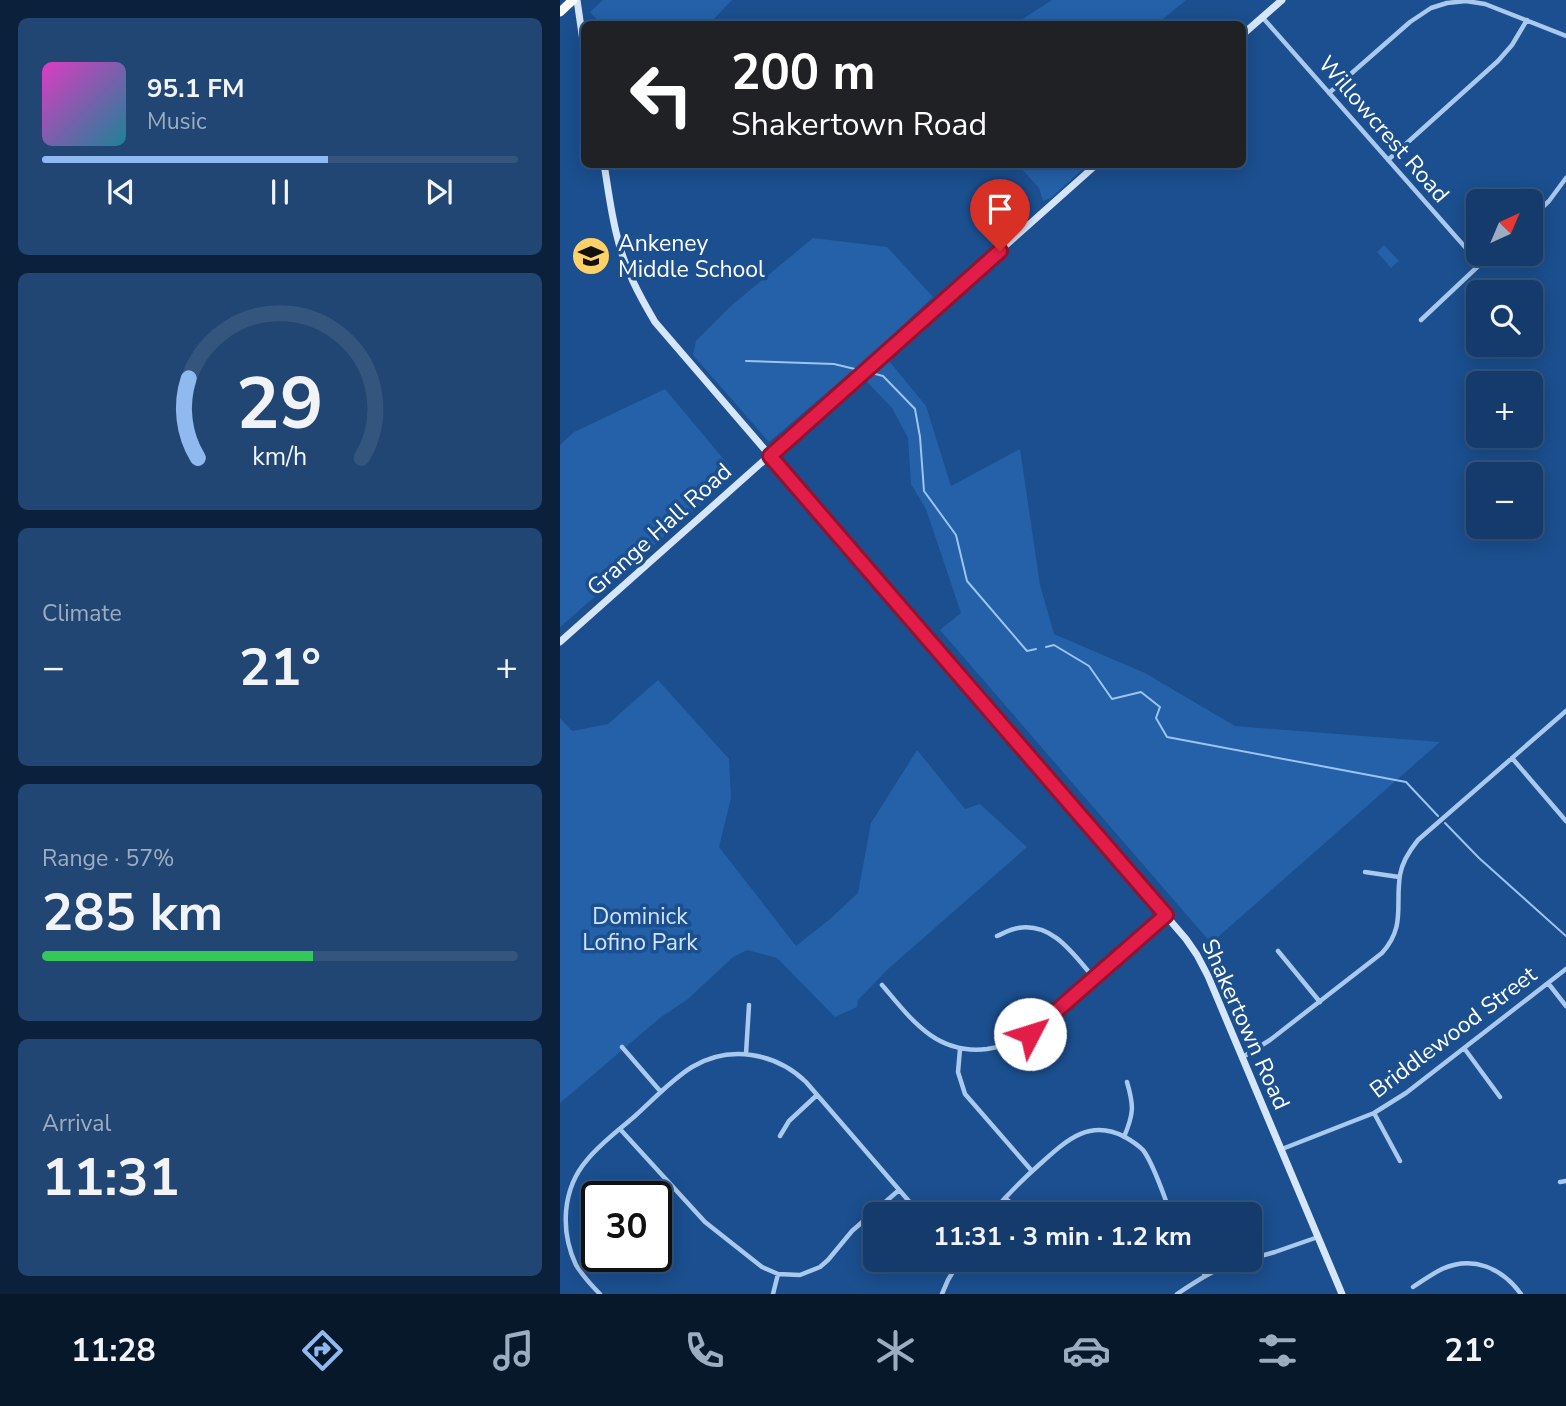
<!DOCTYPE html>
<html lang="en">
<head>
<meta charset="utf-8">
<style>
	body { margin:0; font-family:"Nunito Sans",sans-serif; background:#214673; color:#f1f3f6; height:100vh; display:flex; flex-direction:column; font-size:26px; white-space:nowrap }
	* { box-sizing:border-box; margin:0 }
	p { font-size:23px; color:#9dadc1 }
	.icon { flex:none; width:38px; height:38px; fill:none; stroke:currentColor; stroke-width:2; stroke-linecap:round; stroke-linejoin:round }
	.map { position:relative; flex:1; overflow:hidden }
	.sheet { display:flex; flex-direction:column; gap:18px; padding:18px; background:#0b203b; width:560px }
	.sheet>* { flex:none }
	.banner { position:absolute; left:21px; top:21px; width:665px; height:147px; border-radius:10px; box-shadow:0 4px 18px #0003,0 0 0 2px #33557e; background:#202124; color:#fff; overflow:hidden }
	.needle { width:46px; rotate:44deg }
	.buttons { position:absolute; left:906px; top:189px; display:grid; gap:14px }
	.buttons a { display:grid; place-items:center; width:77px; height:77px; border-radius:10px; background:#143b6b; box-shadow:0 4px 18px #0003,0 0 0 2px #33557e; font-size:35px }
	.speed { position:absolute; left:21px; top:1181px; display:flex; gap:14px; font-size:35px; font-weight:700; text-align:center }
	.speed>* { display:grid; place-content:center; width:91px; height:91px; border-radius:50%; background:#143b6b; box-shadow:0 4px 18px #0003,0 0 0 2px #33557e; line-height:1 }
	.speed .limit { border:4px solid #111; border-radius:10px; background:#fff; color:#111 }
	.pin { position:absolute; display:grid; place-items:center; width:60px; height:60px; color:#fff; margin:-72px -30px; border-radius:50% 50% 50% 0; rotate:-45deg; box-shadow:0 0 7px #0007 }
	.pin .icon { rotate:45deg }
	.me { position:absolute; width:77px; margin:-38px; rotate:50deg; stroke-linejoin:round; filter:drop-shadow(0 0 5px #0008) }
	.turn { display:flex; align-items:center; gap:24px; height:147px; padding:0 35px; font-size:32px }
	.turn .icon { width:91px; height:91px; stroke-width:2.5 }
	.turn b { display:block; font-size:49px; line-height:60px }
	.big { font-size:52px; font-weight:700; line-height:1.1 }
	.sheet .tile { flex:1; display:flex; flex-direction:column; justify-content:center; gap:10px; min-width:0; padding:0 24px; border-radius:10px; background:#214673 }
	.sheet .dial { align-items:center; gap:0 }
	.dial svg { height:182px; overflow:visible; fill:none; stroke:#33557e; stroke-width:7; stroke-linecap:round; text-anchor:middle }
	.dial text { fill:#f1f3f6; stroke:none }
	.song { display:flex; align-items:center; gap:21px }
	.cover { width:84px; height:84px; border-radius:10px; background:linear-gradient(135deg,hsl(310 70% 55%),hsl(190 70% 35%)) }
	.played { height:7px; border-radius:4px; background:linear-gradient(90deg,#90b9f0 60%,#33557e 60%) }
	.keys { display:flex; justify-content:space-around; direction:ltr }
	.heat { display:flex; justify-content:space-between; align-items:center; font-size:38px; direction:ltr }
	.charge { height:10px; border-radius:5px; background:linear-gradient(90deg,#34c759 57%,#33557e 0) }
	.trip { position:absolute; left:303px; top:1202px; width:399px; height:70px; border-radius:10px; background:#143b6b; box-shadow:0 4px 18px #0003,0 0 0 2px #33557e; font-weight:700; line-height:70px; text-align:center }
	.menu { display:flex; height:112px; justify-content:space-around; align-items:center; background:#08182b; color:#9dadc1 }
	.menu .icon { width:49px; height:49px }
	.menu .current { color:#90b9f0 }
	.menu b { font-size:32px; color:#f1f3f6 }
	main { display:flex; flex:1; min-height:0 }
	.map>svg:first-child { display:block }
	.green { fill:#2461a8 }
	.lines { fill:none; stroke-linecap:round; stroke-linejoin:round }
	.stream { stroke:#9cc4f0; stroke-width:2 }
	.street { stroke:#a9c9ee; stroke-width:4.5 }
	.secondary { stroke:#d6e6fa; stroke-width:7 }
	.highway { stroke:#fff; stroke-width:9 }
	.route-casing { stroke:#92132f; stroke-width:18 }
	.route { stroke:#e11d48; stroke-width:12 }
	.labels { text-anchor:middle; stroke-width:7; stroke-linejoin:round; paint-order:stroke }
	.street-label { font-size:23px; fill:#fff; stroke:#1b4f8f }
	.poi-label { font-size:23px; fill:#fff; stroke:#1b4f8f; text-anchor:start }
	.park-label { font-size:23px; fill:#cfe3fa; stroke:#1b4f8f }
</style>
</head>
<body>
<main>
<section class="sheet">
<div class="tile">
<div class="song"><i class="cover"></i><div><b>95.1 FM</b><p>Music</p></div></div>
<div class="played"></div>
<div class="keys"><svg class="icon" aria-label="previous" viewBox="0 0 24 24"><path d="M18 5L8 12l10 7zM5 5v14"/></svg><svg class="icon" aria-label="pause" viewBox="0 0 24 24"><path d="M8 5v14M16 5v14"/></svg><svg class="icon" aria-label="next" viewBox="0 0 24 24"><path d="M6 5l10 7-10 7zM19 5v14"/></svg></div>
</div>
<div class="tile dial"><svg viewBox="0 0 100 80">
<path d="M14 69A42 42 0 1 1 86 69"/>
<path d="M14 69A42 42 0 0 1 10 34" stroke="#90b9f0"/>
<text x="50" y="56" font-size="32" font-weight="700">29</text>
<text x="50" y="72" font-size="11">km/h</text>
</svg></div>
<div class="tile"><p>Climate</p>
<div class="heat"><a>−</a><b class="big">21°</b><a>+</a></div>
</div>
<div class="tile"><p>Range · 57%</p><b class="big">285 km</b><div class="charge"></div></div>
<div class="tile"><p>Arrival</p><b class="big">11:31</b></div>
</section>
<div class="map">
<svg width="1006" height="1294" viewBox="0 0 1006 1294">
	<rect width="100%" height="100%" fill="#1b4f8f"/>
	<path class="green" d="M 43,0 L 172,0 L 149,24 L 70,24 L 65,22 L 63,24 L 41,24 L 30,12 Z
		M 492,0 L 626,0 L 597,24 L 455,24 Z
		M 458,165 L 527,165 L 491,198 L 483,201 L 479,188 Z
		M 253,238 L 327,247 L 373,297 L 312,354 L 209,442 L 133,355 L 136,341 L 172,305 Z
		M 824,245 L 839,261 L 831,268 L 817,252 Z
		M 329,361 L 366,406 L 391,486 L 460,449 L 480,585 L 494,634 L 585,673 L 675,726 L 880,742 L 651,943 L 380,630 L 401,613 L 366,509 L 351,484 L 348,438 L 332,408 L 306,381 Z
		M 105,389 L 176,474 L 0,627 L 0,445 L 14,432 Z
		M 98,680 L 169,759 L 171,798 L 159,847 L 236,946 L 270,919 L 298,893 L 311,823 L 357,750 L 405,809 L 420,804 L 467,847 L 328,969 L 298,1000 L 297,1007 L 275,1017 L 217,958 L 187,950 L 173,957 L 128,999 L 101,1017 L 0,1103 L 0,718 L 12,731 L 48,724 Z"/>
	<g class="lines">
		<path class="stream" d="M 186,361 L 274,364 L 299,370
			M 308,372 L 323,376 L 355,409 L 360,437 L 364,491 L 396,535 L 407,581 L 467,651 L 476,649
			M 486,647 L 494,645 L 529,666 L 552,699 L 581,692 L 600,707 L 596,718 L 607,737 L 846,782 L 878,816
			M 885,823 L 919,858 L 1006,936"/>
		<path class="street" d="M 703,18 L 920,264
			M 769,93 L 850,22 L 871,8 L 887,3 L 906,1 L 925,4 L 1006,36
			M 828,160 L 938,61 L 952,45 L 967,20
			M 971,218 L 989,201 L 1006,178
			M 861,320 L 931,254
			M 952,758 L 1006,821
			M 805,872 L 839,877
			M 437,936 C 444,933 451,929 458,928 C 493,922 514,955 534,978
			M 718,951 L 760,1002
			M 988,983 L 1006,1006
			M 322,985 C 351,1019 376,1055 427,1049 C 447,1046 464,1039 481,1026 L 606,915
			M 62,1047 L 101,1092
			M 904,1048 L 940,1097
			M 400,1049 L 398,1072 L 405,1094 L 472,1171
			M 186,1054 L 189,1005
			M 683,1057 L 710,1040 L 822,953 C 846,926 835,906 840,875 C 842,862 850,850 858,840 L 1006,711
			M 814,1113 L 840,1161
			M 60,1129 L 145,1222 L 202,1267 L 218,1274 L 240,1275 L 260,1267 L 268,1260 L 292,1231 L 339,1190
			M 220,1136 L 229,1121 L 257,1095
			M 564,1137 C 574,1113 574,1106 567,1082
			M 722,1149 L 814,1113 L 846,1093 L 1006,969
			M 1000,1182 L 1006,1181
			M 445,1198 L 464,1214
			M 431,1214 C 446,1196 462,1180 480,1164 C 506,1141 529,1118 565,1137 C 572,1141 578,1145 583,1150 C 594,1164 604,1197 611,1214
			M 690,1259 L 715,1252 L 758,1237
			M 635,1260 L 645,1275
			M 853,1287 C 862,1281 872,1274 882,1269 C 913,1255 942,1268 961,1294
			M 40,1294 C 31,1285 23,1276 16,1265 C 0,1231 2,1189 27,1160 C 41,1143 59,1130 75,1116 C 93,1100 111,1080 132,1067 C 169,1045 215,1052 246,1082 L 360,1214
			M 213,1294 L 218,1274
			M 382,1294 L 388,1280 L 400,1260
			M 617,1294 C 638,1280 659,1266 684,1260"/>
		<path class="secondary" d="M 17,0 L 24,48
			M 682,35 L 722,0
			M 44,164 C 48,188 51,213 57,236 C 64,267 79,295 95,322 L 626,939 L 637,955 L 648,976 L 782,1294
			M 0,642 L 537,164"/>
		<path class="highway" d="M 0,12 L 13,0"/>
	</g>
	<g class="lines">
		<defs>
			<path id="route" d="M 440,251 L 210,456 L 606,915 L 470,1034"/>
		</defs>
		<use href="#route" class="route-casing"/>
		<use href="#route" class="route"/>
	</g>
	<defs>
		<symbol id="school-disc" viewBox="-11 -11 22 22"><circle r="9.5" fill="#ffd166" stroke="#1b4f8f"/><path d="M0-5L7-2L0 1L-7-2ZM-4 1L0 2.5L4 1V4Q0 6-4 4Z" fill="#111"/></symbol>
	</defs>
	<g fill-rule="evenodd">
		<use href="#school-disc" x="9" y="234" width="44" height="44"/>
	</g>
	<g class="labels">
		<g class="street-label">
			<text transform="translate(824 129) rotate(49)" y="8">Willowcrest Road</text>
			<text transform="translate(99 529) rotate(-42)" y="8">Grange Hall Road</text>
			<text transform="translate(686 1024) rotate(66)" y="8">Shakertown Road</text>
			<text transform="translate(893 1032) rotate(-37)" y="8">Briddlewood Street</text>
		</g>
		<g class="poi-label">
			<text x="58" y="251">Ankeney<tspan x="58" dy="26">Middle School</tspan></text>
		</g>
		<g class="park-label">
			<text x="80" y="924">Dominick<tspan x="80" dy="26">Lofino Park</tspan></text>
		</g>
	</g>
</svg>
<div class="buttons">
<a><svg class="needle" viewBox="-14 -14 28 28"><path d="M0-13l5 13h-10z" fill="#e53935"/><path d="M0 13l5-13h-10z" fill="#9dadc1"/></svg></a>
<a><svg class="icon" aria-label="search" viewBox="0 0 24 24"><circle cx="10" cy="10" r="6"/><path d="M15 15l6 6"/></svg></a>
<a>+</a>
<a>−</a>
</div>
<div class="speed"><div class="limit">30</div></div>
<div class="pin" style="left:440px;top:251px;background:#d93025"><svg class="icon" aria-label="arrive" viewBox="0 0 24 24"><path d="M6 21V4h12l-3 4 3 4H6"/></svg></div>
<svg class="me" style="left:470px;top:1034px" viewBox="-20 -20 40 40"><circle r="19" fill="#fff"/><path d="M0-13L10 11 0 6-10 11z" fill="#e11d48"/></svg>
<div class="trip">11:31 · 3 min · 1.2 km</div>
<div class="banner">
<div class="turn"><svg class="icon" aria-label="left" viewBox="0 0 24 24"><path d="M17 20v-9H6M10 6l-5 5 5 5"/></svg><div><b>200 m</b>Shakertown Road</div></div>
</div>
</div>
</main>
<nav class="menu">
<b>11:28</b>
<svg class="icon current" aria-label="directions" viewBox="0 0 24 24"><path d="M12 3l9 9-9 9-9-9zM9 14v-3h6M13 9l2 2-2 2"/></svg>
<svg class="icon" aria-label="music" viewBox="0 0 24 24"><path d="M9 18V5l10-2v13"/><circle cx="6" cy="18" r="3"/><circle cx="16" cy="16" r="3"/></svg>
<svg class="icon" aria-label="phone" viewBox="0 0 24 24"><path d="M5 4h4l2 5-3 2q2 4 5 5l2-3 5 2v4C11 20 4 13 5 4z"/></svg>
<svg class="icon" aria-label="climate" viewBox="0 0 24 24"><path d="M12 3v18M4 7l16 10M4 17L20 7"/></svg>
<svg class="icon" aria-label="car" viewBox="0 0 24 24"><path d="M5 17H2v-5l4-1 3-4h7l3 4 3 1v5h-3M9 17h6M6 11h13"/><circle cx="7" cy="17" r="2"/><circle cx="17" cy="17" r="2"/></svg>
<svg class="icon" aria-label="filters" viewBox="0 0 24 24"><path d="M4 7h16M4 17h16"/><circle cx="9" cy="7" r="2"/><circle cx="15" cy="17" r="2"/></svg>
<b>21°</b>
</nav>
</body>
</html>
